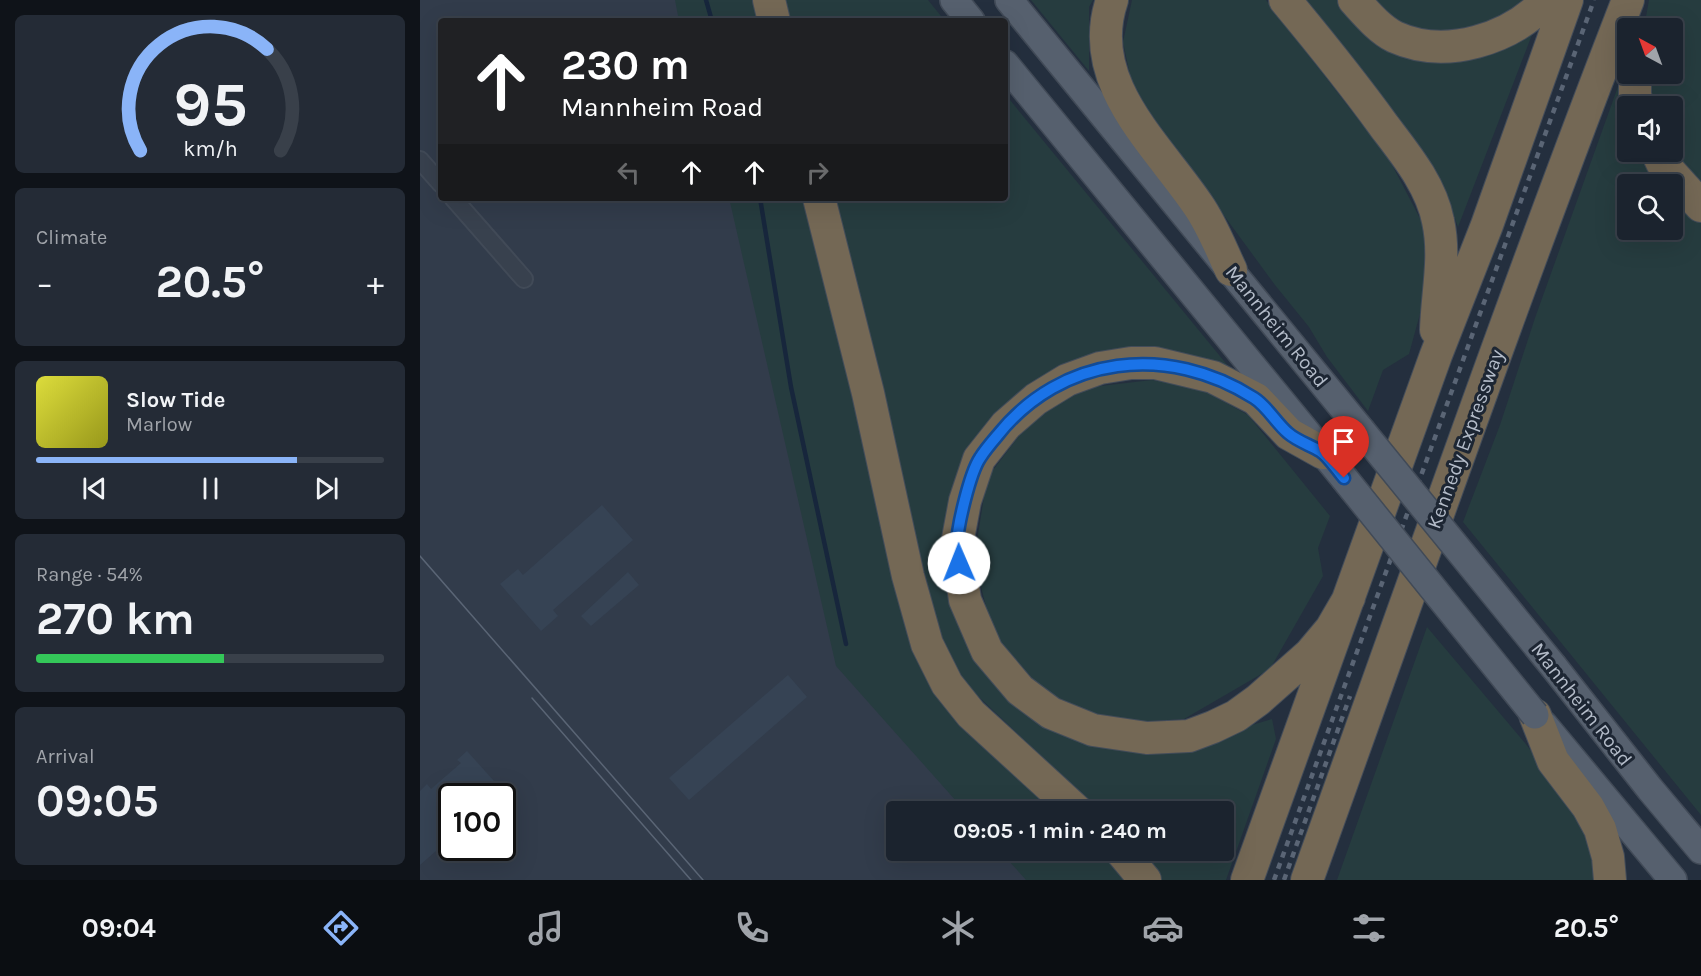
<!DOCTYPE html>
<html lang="en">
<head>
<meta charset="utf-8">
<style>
	body { margin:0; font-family:Karla,sans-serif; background:#242b36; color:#f1f3f6; height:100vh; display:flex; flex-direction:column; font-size:22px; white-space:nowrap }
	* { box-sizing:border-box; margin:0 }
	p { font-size:20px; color:#a0a4aa }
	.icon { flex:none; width:33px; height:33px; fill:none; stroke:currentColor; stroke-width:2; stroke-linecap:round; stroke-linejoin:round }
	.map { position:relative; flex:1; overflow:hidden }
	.details { display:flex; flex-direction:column; gap:15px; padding:15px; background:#0f1319; width:420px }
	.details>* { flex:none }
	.banner { position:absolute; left:18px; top:18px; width:570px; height:183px; border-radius:6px; box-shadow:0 6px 24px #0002,0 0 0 2px #39404a; background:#202124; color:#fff; overflow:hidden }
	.needle { width:39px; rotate:319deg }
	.controls { position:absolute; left:1197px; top:18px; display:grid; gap:12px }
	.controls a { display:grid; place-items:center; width:66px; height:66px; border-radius:6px; background:#1b232e; box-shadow:0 6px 24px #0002,0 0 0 2px #39404a; font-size:30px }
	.speed { position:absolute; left:18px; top:783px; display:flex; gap:12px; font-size:30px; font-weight:700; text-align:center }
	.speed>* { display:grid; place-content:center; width:78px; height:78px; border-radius:50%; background:#1b232e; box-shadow:0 6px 24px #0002,0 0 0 2px #39404a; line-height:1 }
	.speed .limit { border:3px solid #111; border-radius:9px; background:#fff; color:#111 }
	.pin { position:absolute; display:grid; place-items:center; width:51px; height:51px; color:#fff; margin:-62px -26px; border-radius:50% 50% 50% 0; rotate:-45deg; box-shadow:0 0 6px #0007 }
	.pin .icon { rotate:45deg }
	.me { position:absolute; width:66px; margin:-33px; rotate:359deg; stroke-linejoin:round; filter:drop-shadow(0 0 4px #0008) }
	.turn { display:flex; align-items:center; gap:21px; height:126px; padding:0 24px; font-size:27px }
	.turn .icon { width:78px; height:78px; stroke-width:2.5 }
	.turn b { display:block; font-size:42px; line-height:51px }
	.lanes { display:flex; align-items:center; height:57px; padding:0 24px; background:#0003; justify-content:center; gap:30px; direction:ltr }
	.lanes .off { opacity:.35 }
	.big { font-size:45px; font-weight:700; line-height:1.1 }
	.details .tile { flex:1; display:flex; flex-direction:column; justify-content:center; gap:9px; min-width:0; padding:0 21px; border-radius:9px; background:#242b36 }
	.details .dial { align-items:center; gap:0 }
	.dial svg { height:156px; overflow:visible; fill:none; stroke:#39404a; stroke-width:7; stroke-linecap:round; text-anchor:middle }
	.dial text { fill:#f1f3f6; stroke:none }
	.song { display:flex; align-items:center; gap:18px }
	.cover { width:72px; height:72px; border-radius:9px; background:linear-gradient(135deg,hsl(60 70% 55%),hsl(60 70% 35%)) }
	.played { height:6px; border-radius:3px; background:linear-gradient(90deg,#8ab4f8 75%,#39404a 75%) }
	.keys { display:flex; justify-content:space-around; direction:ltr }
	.heat { display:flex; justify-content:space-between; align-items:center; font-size:33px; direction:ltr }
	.charge { height:9px; border-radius:4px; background:linear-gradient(90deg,#34c759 54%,#39404a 0) }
	.trip { position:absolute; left:466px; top:801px; width:348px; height:60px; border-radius:6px; background:#1b232e; box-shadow:0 6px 24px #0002,0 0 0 2px #39404a; font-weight:700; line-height:60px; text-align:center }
	.tabs { display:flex; height:96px; justify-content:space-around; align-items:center; background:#0b0e12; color:#a0a4aa }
	.tabs .icon { width:42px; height:42px }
	.tabs .on { color:#8ab4f8 }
	.tabs b { font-size:27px; color:#f1f3f6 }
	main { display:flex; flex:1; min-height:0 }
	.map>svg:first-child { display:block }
	.airport { fill:#323c4b; fill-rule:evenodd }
	.grass { fill:#263c3f }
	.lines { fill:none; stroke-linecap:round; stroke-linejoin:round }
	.stream { stroke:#17263c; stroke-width:4.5 }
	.building { fill:#364354 }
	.street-casing { stroke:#414a57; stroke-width:20 }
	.primary-casing { stroke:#414a57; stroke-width:30 }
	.highway-casing { stroke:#434c59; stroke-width:34 }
	.street { stroke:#38414e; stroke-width:16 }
	.primary { stroke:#56606e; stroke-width:27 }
	.highway { stroke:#746855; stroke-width:32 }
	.tram { stroke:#5a6575; stroke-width:1.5 }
	.rail { stroke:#5a6575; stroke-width:4.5; stroke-dasharray:6 6; stroke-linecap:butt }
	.primary-bridge-casing { stroke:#414a57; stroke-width:30; stroke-linecap:butt }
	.primary-bridge { stroke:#56606e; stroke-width:27 }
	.route-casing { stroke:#114b97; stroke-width:15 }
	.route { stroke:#1a73e8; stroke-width:10 }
	.labels { text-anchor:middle; stroke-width:6; stroke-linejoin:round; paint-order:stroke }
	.street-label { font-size:20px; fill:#b4bcc9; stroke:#1d2633 }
</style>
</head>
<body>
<main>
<section class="details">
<div class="tile dial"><svg viewBox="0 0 100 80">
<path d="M14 69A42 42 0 1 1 86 69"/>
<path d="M14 69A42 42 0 0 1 79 17" stroke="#8ab4f8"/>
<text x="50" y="56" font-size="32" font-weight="700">95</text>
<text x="50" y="72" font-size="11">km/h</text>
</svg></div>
<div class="tile"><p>Climate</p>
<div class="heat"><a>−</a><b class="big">20.5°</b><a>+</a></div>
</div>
<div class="tile">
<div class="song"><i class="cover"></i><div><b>Slow Tide</b><p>Marlow</p></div></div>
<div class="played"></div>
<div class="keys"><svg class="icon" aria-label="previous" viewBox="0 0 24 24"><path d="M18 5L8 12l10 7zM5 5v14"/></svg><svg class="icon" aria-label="pause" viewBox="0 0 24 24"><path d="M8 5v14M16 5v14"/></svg><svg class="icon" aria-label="next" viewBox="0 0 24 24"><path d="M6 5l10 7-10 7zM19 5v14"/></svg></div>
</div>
<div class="tile"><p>Range · 54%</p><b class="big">270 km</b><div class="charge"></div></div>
<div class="tile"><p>Arrival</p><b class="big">09:05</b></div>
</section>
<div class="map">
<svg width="1281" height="880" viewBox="0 0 1281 880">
	<rect width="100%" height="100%" fill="#242f3e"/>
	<path class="airport" d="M 0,0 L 305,0 L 309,21 L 21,21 L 21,198 L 346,198 L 582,811 L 477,812 L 477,850 L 617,851 L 643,880 L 0,880 ZM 32,796 L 82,796 L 82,848 L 32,848 Z"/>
	<path class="grass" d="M 255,0 L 339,0 L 344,21 L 259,21 Z
		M 363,0 L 508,0 L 525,21 L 368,21 Z
		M 611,0 L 673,0 L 669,7 L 669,71 Z
		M 712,0 L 846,0 L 969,159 L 1005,228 L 1004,299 L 989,354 L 963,370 L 948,411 L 907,357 L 889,327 L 855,285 L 750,142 L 713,89 L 703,42 Z
		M 886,0 L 917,0 L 951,36 L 1113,32 L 1038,227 L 1024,188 L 975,116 Z
		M 953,0 L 1104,0 L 1073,23 L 1026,33 L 991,27 L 972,20 Z
		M 1229,0 L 1281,0 L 1281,188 L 1252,152 L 1252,106 L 1225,106 L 1219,74 L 1252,74 L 1252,28 L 1224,28 Z
		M 1200,81 L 1207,108 L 1208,152 L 1225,152 L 1245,184 L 1208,184 L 1208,230 L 1252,230 L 1253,193 L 1281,223 L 1281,815 L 1043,522 L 1080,425 L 1115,318 Z
		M 585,94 L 813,372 L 738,349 L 586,406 L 531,602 L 614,714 L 677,747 L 749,750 L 852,719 L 856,739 L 806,880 L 740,880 L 717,851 L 804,850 L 804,812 L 679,811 L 540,679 L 514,628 L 413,198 L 585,198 Z
		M 306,198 L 387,198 L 481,603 L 639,811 L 545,811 L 416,666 L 310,202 Z
		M 732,380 L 781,389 L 828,415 L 910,516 L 898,548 L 903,576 L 850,669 L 764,719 L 695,723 L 623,691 L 573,633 L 554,560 L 567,478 L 608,424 L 655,389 Z
		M 1007,627 L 1105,743 L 1156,810 L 1175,866 L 1174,880 L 917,880 Z
		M 580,851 L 680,851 L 710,880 L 606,880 Z"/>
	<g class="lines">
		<path class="stream" d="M 286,0 L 292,21
			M 340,198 L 371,387 L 426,644"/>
	</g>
	<path class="building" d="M 182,505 L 213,540 L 133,610 L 138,616 L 121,631 L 80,584 L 98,569 L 103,575 Z
		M 208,572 L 219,585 L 171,626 L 161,616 Z
		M 368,675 L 387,697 L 269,800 L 249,778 Z
		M 47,751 L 83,791 L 77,796 L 32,796 L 32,837 L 0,865 L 0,791 L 7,784 L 11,789 L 41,763 L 37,760 Z"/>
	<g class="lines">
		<defs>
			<path id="street" d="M 0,160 L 21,184
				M 33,198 L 104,279"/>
			<path id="primary" d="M 534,0 L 551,21
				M 589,0 L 941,430
				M 585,64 L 924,478
				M 1134,667 L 1230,789 L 1281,850
				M 1124,725 L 1253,880"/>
			<path id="highway" d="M 349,0 L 354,21
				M 692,0 C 664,82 737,144 778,205 C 792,225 801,249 811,270
				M 865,0 C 899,41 933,83 964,126 C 986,155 1011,185 1018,221 C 1026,257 1017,294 1016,330
				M 934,0 C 946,13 959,29 975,37 C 1026,60 1091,39 1127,0
				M 1215,74 L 1215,96 L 1219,106
				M 1237,152 L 1242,163 L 1281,206
				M 399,198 L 448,393 L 488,576 L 507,644 L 527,684 L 551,714 L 658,812
				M 903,453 L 869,434 L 836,399 L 793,377 L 735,363 L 711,363 L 680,368 L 647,380 L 616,399 L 586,425 L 559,459 L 545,501 L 537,544 L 545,600 L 567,651 L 600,690 L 631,713 L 673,730 L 727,738 L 769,736 L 793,727 L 816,716 L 838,700 L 890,654 L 911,629 L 929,598
				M 1115,715 L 1133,761 L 1168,807 L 1180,829 L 1188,857 L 1190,880
				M 700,850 L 725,880
				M 827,880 L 1016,355 L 1067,225 L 1147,0
				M 887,880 C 993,586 1095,291 1208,0"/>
		</defs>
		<use href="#street" class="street-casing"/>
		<use href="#primary" class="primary-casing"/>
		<use href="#highway" class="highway-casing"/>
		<use href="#street" class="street"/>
		<use href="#primary" class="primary"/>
		<use href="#highway" class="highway"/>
		<path class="tram" d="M 0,556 L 283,880
			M 112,698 L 271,880"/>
		<path class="rail" d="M 854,880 L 1174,0
			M 864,880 L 930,696"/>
		<defs>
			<path id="primary-bridge" d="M 941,430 L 1134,667
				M 924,478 L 1115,715"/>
		</defs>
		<use href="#primary-bridge" class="primary-bridge-casing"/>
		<use href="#primary-bridge" class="primary-bridge"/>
	</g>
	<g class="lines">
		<defs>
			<path id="route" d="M 539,563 C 539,557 537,551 537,545 C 537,527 550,473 560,458 C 565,450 571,443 577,436 C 641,355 748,343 834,398 C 847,406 856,423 868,433 C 877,441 890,445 900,451 C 909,457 917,470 924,478"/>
		</defs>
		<use href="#route" class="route-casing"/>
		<use href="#route" class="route"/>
	</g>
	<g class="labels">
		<g class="street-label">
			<text transform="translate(857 326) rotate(51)" y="7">Mannheim Road</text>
			<text transform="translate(1045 439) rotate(-70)" y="7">Kennedy Expressway</text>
			<text transform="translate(1162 704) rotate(52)" y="7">Mannheim Road</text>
		</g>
	</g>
</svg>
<div class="controls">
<a><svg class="needle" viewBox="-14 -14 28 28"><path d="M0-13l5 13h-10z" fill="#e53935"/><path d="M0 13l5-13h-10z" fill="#a0a4aa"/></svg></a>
<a><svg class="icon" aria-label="sound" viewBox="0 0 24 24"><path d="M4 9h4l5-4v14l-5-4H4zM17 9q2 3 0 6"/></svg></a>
<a><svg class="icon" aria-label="search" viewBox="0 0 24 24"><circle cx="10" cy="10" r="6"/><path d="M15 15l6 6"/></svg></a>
</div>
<div class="speed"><div class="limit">100</div></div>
<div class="pin" style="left:924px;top:478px;background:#d93025"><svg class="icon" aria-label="arrive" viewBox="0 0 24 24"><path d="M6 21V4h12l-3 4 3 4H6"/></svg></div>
<svg class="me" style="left:539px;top:563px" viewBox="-20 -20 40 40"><circle r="19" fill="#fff"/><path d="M0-13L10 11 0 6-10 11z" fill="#1a73e8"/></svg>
<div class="trip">09:05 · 1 min · 240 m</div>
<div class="banner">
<div class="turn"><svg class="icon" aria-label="ahead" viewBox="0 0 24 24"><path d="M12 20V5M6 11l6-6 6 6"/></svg><div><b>230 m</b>Mannheim Road</div></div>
<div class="lanes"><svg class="icon off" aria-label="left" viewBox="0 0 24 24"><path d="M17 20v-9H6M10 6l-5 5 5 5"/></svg><svg class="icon" aria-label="ahead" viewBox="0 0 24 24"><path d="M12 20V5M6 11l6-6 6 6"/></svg><svg class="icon" aria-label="ahead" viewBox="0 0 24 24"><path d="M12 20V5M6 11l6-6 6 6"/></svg><svg class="icon off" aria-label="right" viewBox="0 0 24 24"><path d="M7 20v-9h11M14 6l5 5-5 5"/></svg></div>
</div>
</div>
</main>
<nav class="tabs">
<b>09:04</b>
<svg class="icon on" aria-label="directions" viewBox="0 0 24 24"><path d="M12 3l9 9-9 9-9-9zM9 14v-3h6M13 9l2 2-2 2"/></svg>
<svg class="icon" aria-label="music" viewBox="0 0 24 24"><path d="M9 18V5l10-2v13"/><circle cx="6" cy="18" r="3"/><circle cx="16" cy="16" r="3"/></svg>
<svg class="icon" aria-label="phone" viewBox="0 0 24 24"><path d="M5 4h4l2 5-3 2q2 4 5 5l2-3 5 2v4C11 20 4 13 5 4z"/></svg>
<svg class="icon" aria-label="climate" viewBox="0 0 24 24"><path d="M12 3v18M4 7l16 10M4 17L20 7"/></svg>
<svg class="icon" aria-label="car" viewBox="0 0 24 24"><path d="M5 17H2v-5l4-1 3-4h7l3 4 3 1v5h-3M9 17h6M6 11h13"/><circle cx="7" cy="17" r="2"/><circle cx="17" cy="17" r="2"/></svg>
<svg class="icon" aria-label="filters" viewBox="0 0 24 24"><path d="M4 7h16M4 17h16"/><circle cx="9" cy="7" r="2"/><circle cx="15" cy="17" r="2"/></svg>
<b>20.5°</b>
</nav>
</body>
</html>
